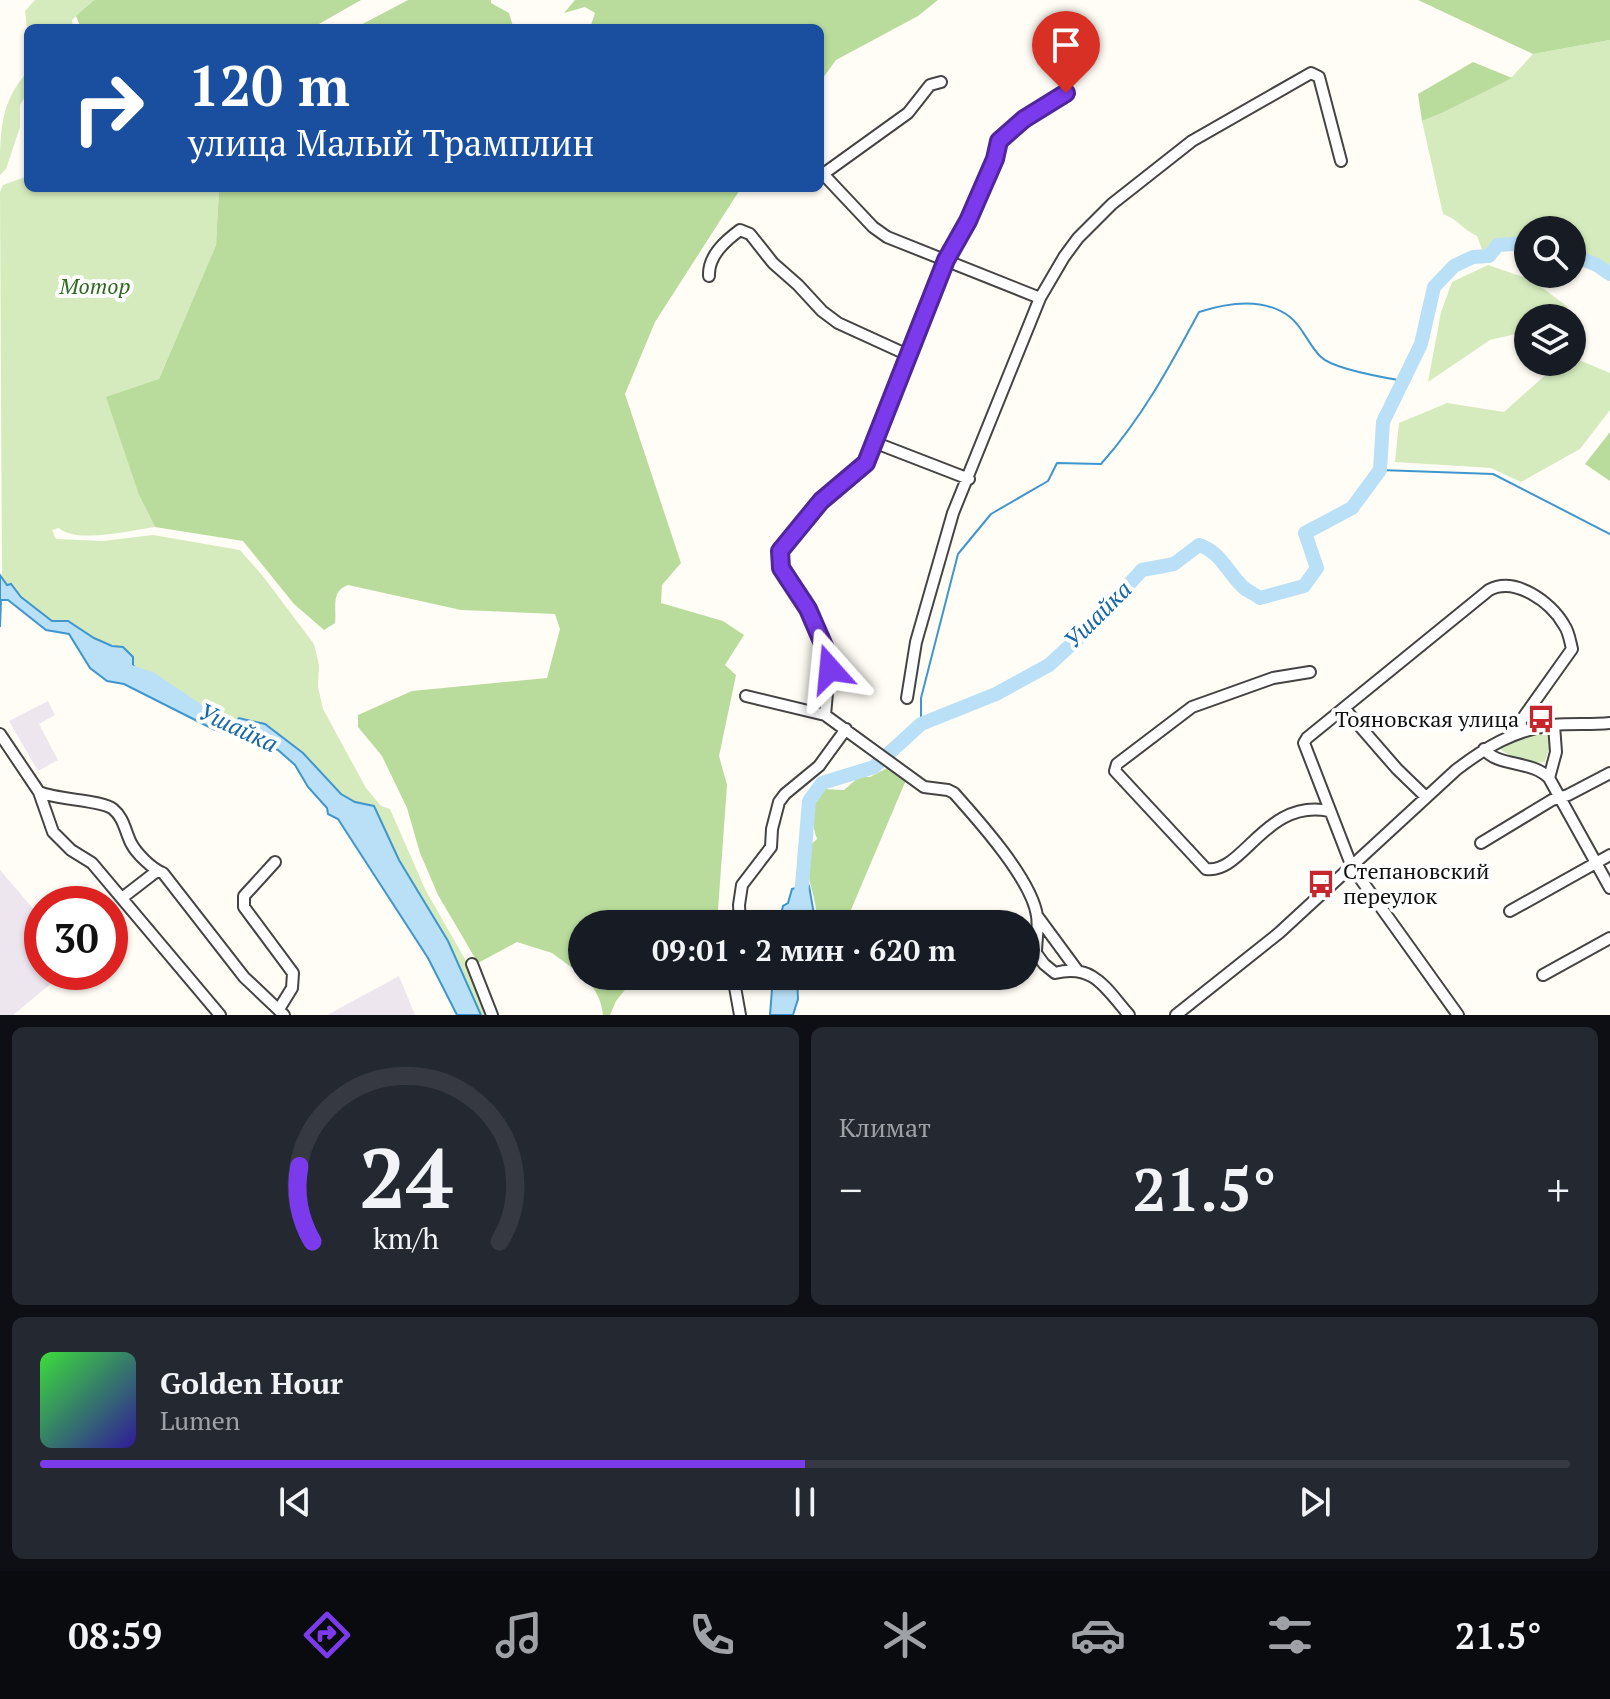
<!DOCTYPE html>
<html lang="ru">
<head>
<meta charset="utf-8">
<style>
	body { margin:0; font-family:"PT Serif",serif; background:#242831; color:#f1f3f6; height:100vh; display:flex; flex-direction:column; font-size:30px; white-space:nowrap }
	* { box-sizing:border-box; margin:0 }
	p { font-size:26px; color:#9ea1a6 }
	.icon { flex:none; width:44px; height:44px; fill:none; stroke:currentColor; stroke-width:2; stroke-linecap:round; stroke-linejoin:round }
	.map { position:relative; height:1015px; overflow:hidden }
	.panel { display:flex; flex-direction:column; gap:12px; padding:12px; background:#0d0f14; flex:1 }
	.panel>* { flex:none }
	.top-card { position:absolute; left:24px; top:24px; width:800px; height:168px; border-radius:12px; box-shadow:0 2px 6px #0004; background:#1a4fa0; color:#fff; overflow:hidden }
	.tools { position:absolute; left:1514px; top:216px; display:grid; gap:16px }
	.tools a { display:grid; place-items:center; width:72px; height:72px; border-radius:50%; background:#171b24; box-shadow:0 2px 6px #0004; font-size:40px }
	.speed { position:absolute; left:24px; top:886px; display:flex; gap:16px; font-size:40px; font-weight:700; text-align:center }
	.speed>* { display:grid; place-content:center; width:104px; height:104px; border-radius:50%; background:#171b24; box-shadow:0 2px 6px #0004; line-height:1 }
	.speed .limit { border:12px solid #d22; background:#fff; color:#111 }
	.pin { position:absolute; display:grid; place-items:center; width:68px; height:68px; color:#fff; margin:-82px -34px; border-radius:50% 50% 50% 0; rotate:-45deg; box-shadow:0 0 8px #0007 }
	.pin .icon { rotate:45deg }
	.me { position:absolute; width:88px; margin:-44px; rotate:342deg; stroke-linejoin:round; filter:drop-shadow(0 0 6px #0008) }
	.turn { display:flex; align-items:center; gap:28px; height:168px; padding:0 32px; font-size:36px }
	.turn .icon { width:104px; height:104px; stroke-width:2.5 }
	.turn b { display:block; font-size:56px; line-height:68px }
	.big { font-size:60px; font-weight:700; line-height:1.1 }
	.panel .card { flex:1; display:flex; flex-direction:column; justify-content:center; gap:12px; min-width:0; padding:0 28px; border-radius:12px; background:#242831 }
	.panel .dial { align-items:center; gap:0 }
	.dial svg { height:208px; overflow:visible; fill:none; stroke:#363941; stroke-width:7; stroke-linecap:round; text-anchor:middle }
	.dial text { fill:#f1f3f6; stroke:none }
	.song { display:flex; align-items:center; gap:24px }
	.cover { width:96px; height:96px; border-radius:12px; background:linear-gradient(135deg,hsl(120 70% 55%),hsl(250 70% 35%)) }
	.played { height:8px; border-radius:4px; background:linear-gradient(90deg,#7c3aed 50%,#363941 50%) }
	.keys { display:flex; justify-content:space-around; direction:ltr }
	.heat { display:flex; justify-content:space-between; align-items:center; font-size:44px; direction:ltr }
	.panel .tiles { flex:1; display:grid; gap:12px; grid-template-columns:1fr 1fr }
	.card:last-child { grid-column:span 2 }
	.trip { position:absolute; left:568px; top:910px; width:472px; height:80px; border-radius:40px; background:#171b24; box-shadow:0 2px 6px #0004; font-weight:700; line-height:80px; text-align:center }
	.tab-bar { display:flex; height:128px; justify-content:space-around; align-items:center; background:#090b0e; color:#9ea1a6 }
	.tab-bar .icon { width:56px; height:56px }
	.tab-bar .current { color:#7c3aed }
	.tab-bar b { font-size:36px; color:#f1f3f6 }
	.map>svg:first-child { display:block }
	.industrial { fill:#eee6ef }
	.green { fill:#d5ebbd }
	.forest { fill:#b9dc9c }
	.water { fill:#b9e0f7; stroke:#3f96cf; stroke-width:2 }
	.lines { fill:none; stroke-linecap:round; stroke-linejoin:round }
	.stream { stroke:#3f96cf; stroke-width:2 }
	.river { stroke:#b9e0f7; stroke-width:14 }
	.minor-casing { stroke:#444; stroke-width:14 }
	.minor { stroke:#fff; stroke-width:10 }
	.route-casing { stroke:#51269a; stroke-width:20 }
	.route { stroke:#7c3aed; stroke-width:14 }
	.labels { text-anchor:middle; stroke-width:8; stroke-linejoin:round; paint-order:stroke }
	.park-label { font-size:22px; font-style:italic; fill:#2f6b1f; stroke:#fff }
	.poi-label { font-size:22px; fill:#111; stroke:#fff; text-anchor:end }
	.water-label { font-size:24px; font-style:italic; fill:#1768a6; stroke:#fff }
</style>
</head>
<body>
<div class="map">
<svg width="1610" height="1015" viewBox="0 0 1610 1015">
	<rect width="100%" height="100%" fill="#fffdf5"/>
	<path class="industrial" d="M 48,701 L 55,715 L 39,724 L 58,760 L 38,771 L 9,721 Z
		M 0,870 L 42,919 L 42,972 L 65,972 L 13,1015 L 0,1015 Z
		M 399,976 L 415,1015 L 327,1015 Z"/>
	<path class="green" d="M 35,0 L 94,0 L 72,20 L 73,28 L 28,28 L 28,39 L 25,11 Z
		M 1610,40 L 1610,266 L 1572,247 L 1572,230 L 1528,230 L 1528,238 L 1500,239 L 1488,251 L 1482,249 L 1477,236 C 1462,229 1459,220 1443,214 L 1422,121 L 1444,112 L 1511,78 L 1533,54 Z
		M 28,71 L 28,92 L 20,105 L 20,127 L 6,169 L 0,175 C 0,130 0,103 28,71 Z
		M 28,176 L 28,188 L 219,188 L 216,245 L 159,379 L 139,495 L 155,527 C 133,530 75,544 59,528 L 52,530 L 56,539 L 103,541 L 153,535 L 240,550 L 262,575 L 314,644 L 319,665 L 318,687 L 323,709 L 366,788 L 381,806 L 390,809 L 425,889 L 474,975 L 488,1015 L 478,1015 L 354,805 L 340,795 L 303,754 L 265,724 L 244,718 L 236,723 L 182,704 L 180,700 L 143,681 L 123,647 C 103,645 89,633 72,624 C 65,620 61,622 54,621 C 42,619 19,594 11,584 L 7,585 L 2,580 L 0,192 L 3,185 Z
		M 1488,265 L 1532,280 L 1568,307 L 1557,318 L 1528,318 L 1528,331 L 1490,340 L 1428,382 L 1441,312 L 1452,282 Z
		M 1572,357 L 1610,373 L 1610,410 L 1580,449 L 1521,482 L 1491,468 L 1395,462 L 1399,423 L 1447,403 L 1504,412 L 1560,362 L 1572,362 Z
		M 1542,731 L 1548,732 L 1550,746 L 1545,762 C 1529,764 1510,758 1499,748 L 1499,745 L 1526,734 Z"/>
	<path class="forest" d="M 94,0 L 361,0 L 312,28 L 81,28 L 76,16 Z
		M 408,0 L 491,0 L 491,3 L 509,13 L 513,26 L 355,28 Z
		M 575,0 L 938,0 L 918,16 L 836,60 L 820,82 L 820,28 L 563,28 L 591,25 L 595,13 L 585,7 L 564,13 Z
		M 1418,0 L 1610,0 L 1610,40 L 1533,54 Z
		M 1473,62 L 1512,78 L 1444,112 L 1422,121 L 1418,94 Z
		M 219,188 L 741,188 L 655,322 L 625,394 L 681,563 L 662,585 L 661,603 L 723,621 L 744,635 L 725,665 L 736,675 L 719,756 L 727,785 L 717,924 L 582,924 L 582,975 L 552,953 L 517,942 L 478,963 L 438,895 L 420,853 L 407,808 L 382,756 L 358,727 L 358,715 L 412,691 L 547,678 L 560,629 L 555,614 L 461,610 L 348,585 C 330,591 337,609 335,623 L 324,630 L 294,604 L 243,541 L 155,527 L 139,495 L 106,397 L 159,379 L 216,245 Z
		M 1610,432 L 1610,481 L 1585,464 Z
		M 889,767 L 906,780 L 845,924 L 811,924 C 811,923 816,913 816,912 C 816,892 795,855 817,839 C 811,823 810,801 823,789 L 844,790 L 859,777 L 870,777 Z
		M 583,976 L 636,976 L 616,1001 L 610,1015 L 603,1015 C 601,998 595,988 583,976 Z"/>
	<path class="water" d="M 0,575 L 7,585 L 11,584 L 21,597 L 52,621 L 68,621 L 94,638 L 112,646 L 123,647 L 133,657 L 133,665 L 144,681 L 181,700 L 182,704 L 197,706 L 235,723 L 239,718 L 265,724 L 303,753 L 341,794 L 355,802 L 374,806 L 399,860 L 448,941 L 481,1015 L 457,1015 L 428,958 L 347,833 L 338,819 L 328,814 L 327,808 L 308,787 L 295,765 L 278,750 L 213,729 L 124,684 L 107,681 L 90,668 L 69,634 L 46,630 L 8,600 L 1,600 L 0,627 Z
		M 809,886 L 814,914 L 809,924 L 779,924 L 783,906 L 788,903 L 792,889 Z
		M 773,976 L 797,976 L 798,999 L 793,1015 L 770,1015 Z"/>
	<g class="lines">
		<path class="stream" d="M 1380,470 L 1493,474 L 1610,534
			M 921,724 L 921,698 L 958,554 L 991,514 L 1048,481 L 1057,463 L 1101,464 C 1142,418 1170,366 1199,312 C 1227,303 1264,297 1290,317 C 1303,327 1309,346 1321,357 C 1333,369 1386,378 1404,381"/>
		<path class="river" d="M 1572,255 L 1597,265 L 1610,274
			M 124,670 L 151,679 L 200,712
			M 792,924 L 798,912 L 802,885 L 809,801 L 822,783 L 874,767 L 921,724 L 996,694 L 1049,665 L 1087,630 L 1142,570 L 1174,564 L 1199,545 C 1221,552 1227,572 1243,587 C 1247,591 1255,594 1260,598 L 1304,586 L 1317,568 L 1305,533 L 1352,508 L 1380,470 L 1383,422 L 1421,344 L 1434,287 L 1454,266 L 1473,257 L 1489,256 L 1498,245 L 1528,243"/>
		<defs>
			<path id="minor" d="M 941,82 L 930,85 L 908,113 L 826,172 L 825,176 L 873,227 L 887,237 L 1040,298
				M 709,276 C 708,256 725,241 740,230 L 750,234 L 773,263 L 798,285 L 822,311 L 838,323 L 908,355
				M 876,443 L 969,479
				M 1310,672 L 1273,678 L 1192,707 L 1117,764 L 1115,771 L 1206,869 C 1243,875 1265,798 1329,811
				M 746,696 L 825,715 L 924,787 L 948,790 L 954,793 C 979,821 1032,880 1037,916 C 1039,927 1036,941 1036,953 L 1044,964 L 1055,973 C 1094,963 1106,989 1129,1015
				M 907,698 L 916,642 L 953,513 L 1040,298 L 1064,257 L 1078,238 L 1112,204 L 1192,141 L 1311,73 L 1319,77 L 1341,161
				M 1344,708 L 1397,769 L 1426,797
				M 825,715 L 830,660 L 808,609 L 781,568 L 780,551 L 821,501 L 866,463 L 946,260 L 968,221 L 995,159 L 999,141 L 1024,119 L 1066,93
				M 0,734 L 39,792 L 53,832 L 71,850 L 92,863 L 220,1015
				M 1484,749 C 1497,767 1532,760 1549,778 L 1610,888
				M 1549,778 L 1556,752 L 1554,725
				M 39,792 C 58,800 102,800 113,809 C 124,818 125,831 131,843 C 136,853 152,869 163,873 L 244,977 L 284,1015
				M 1481,843 L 1552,800 L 1568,795 L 1610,773
				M 275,862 L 244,896 L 244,907 L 293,973 L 292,988 L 279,1009
				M 122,898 L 157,871
				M 1510,911 L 1610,855
				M 1038,917 L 1077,970
				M 740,924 L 739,905 L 742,885 L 771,847 L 772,829 L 779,802 L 785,794 L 819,766 L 846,729
				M 472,964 L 492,1015
				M 1543,975 L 1610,938
				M 733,976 L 740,1015
				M 1176,1015 L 1279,933 L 1456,770 C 1486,747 1514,730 1553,725 C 1572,723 1591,725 1610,723
				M 1458,1015 L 1352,867 L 1304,743 L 1307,738 L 1489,590 C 1515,576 1551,602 1564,625 C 1569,632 1570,641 1572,649 L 1520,722 L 1523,730"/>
		</defs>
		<use href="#minor" class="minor-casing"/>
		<use href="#minor" class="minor"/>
	</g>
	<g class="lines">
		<defs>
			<path id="route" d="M 830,669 L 830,660 L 808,609 L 781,568 L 780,551 L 821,501 L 866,463 L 946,260 L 968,221 L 995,159 L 999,141 L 1024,119 L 1066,93"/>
		</defs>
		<use href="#route" class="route-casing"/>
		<use href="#route" class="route"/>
	</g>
	<defs>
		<symbol id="bus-bare" viewBox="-9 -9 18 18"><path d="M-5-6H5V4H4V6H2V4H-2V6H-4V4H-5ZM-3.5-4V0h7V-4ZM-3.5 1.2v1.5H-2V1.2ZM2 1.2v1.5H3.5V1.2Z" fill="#c4262e" stroke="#fff" stroke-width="2.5" paint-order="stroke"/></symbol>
	</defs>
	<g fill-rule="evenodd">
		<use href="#bus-bare" x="1521" y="699" width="40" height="40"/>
		<use href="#bus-bare" x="1301" y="864" width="40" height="40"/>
	</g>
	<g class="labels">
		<g class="park-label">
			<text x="95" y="294">Мотор</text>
		</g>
		<g class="poi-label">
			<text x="1519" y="727">Тояновская улица</text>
			<text x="1343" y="879" text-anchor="start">Степановский<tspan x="1343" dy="25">переулок</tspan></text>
		</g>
		<g class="water-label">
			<text transform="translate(1098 615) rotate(-45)" y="8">Ушайка</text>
			<text transform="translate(238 728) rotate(25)" y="8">Ушайка</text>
		</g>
	</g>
</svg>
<div class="tools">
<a><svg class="icon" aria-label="search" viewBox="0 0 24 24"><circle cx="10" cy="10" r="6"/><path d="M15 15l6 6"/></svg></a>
<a><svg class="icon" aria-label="layers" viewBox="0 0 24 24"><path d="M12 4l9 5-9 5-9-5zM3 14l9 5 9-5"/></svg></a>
</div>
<div class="speed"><div class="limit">30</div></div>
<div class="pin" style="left:1066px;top:93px;background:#d93025"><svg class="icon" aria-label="arrive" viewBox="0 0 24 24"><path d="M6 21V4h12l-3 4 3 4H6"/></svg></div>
<svg class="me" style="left:830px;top:669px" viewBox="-20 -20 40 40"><path d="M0-17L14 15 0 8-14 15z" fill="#7c3aed" stroke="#fff" stroke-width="4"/></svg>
<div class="trip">09:01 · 2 мин · 620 m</div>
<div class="top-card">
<div class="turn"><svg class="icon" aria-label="right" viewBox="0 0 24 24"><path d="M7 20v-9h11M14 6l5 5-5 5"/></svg><div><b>120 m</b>улица Малый Трамплин</div></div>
</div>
</div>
<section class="panel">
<div class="tiles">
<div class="card dial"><svg viewBox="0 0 100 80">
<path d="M14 69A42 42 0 1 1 86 69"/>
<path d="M14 69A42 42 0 0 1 9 40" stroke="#7c3aed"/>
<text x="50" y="56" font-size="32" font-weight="700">24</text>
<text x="50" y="72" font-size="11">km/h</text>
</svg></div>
<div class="card"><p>Климат</p>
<div class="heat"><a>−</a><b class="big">21.5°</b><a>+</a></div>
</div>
<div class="card">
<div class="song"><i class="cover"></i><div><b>Golden Hour</b><p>Lumen</p></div></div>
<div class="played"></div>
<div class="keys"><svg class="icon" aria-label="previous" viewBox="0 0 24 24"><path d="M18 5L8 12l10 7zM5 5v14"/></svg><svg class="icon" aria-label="pause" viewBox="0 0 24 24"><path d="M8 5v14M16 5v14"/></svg><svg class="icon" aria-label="next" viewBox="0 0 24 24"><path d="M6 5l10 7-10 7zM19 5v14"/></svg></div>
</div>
</div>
</section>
<nav class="tab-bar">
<b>08:59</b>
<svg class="icon current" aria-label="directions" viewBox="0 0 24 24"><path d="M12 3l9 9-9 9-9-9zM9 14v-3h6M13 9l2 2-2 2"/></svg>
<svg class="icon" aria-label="music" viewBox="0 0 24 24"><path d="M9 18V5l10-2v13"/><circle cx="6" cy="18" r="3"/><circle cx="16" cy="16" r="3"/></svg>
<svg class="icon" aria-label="phone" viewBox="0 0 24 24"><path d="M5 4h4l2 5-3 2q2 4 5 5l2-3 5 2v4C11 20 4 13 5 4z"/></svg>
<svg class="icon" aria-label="climate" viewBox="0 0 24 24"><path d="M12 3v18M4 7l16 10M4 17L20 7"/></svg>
<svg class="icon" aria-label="car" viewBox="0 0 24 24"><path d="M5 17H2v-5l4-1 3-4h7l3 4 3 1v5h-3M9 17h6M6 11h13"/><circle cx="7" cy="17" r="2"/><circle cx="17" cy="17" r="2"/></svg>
<svg class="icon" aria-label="filters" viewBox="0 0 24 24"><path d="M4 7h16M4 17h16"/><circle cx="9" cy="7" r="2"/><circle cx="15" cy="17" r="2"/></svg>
<b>21.5°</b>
</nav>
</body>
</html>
